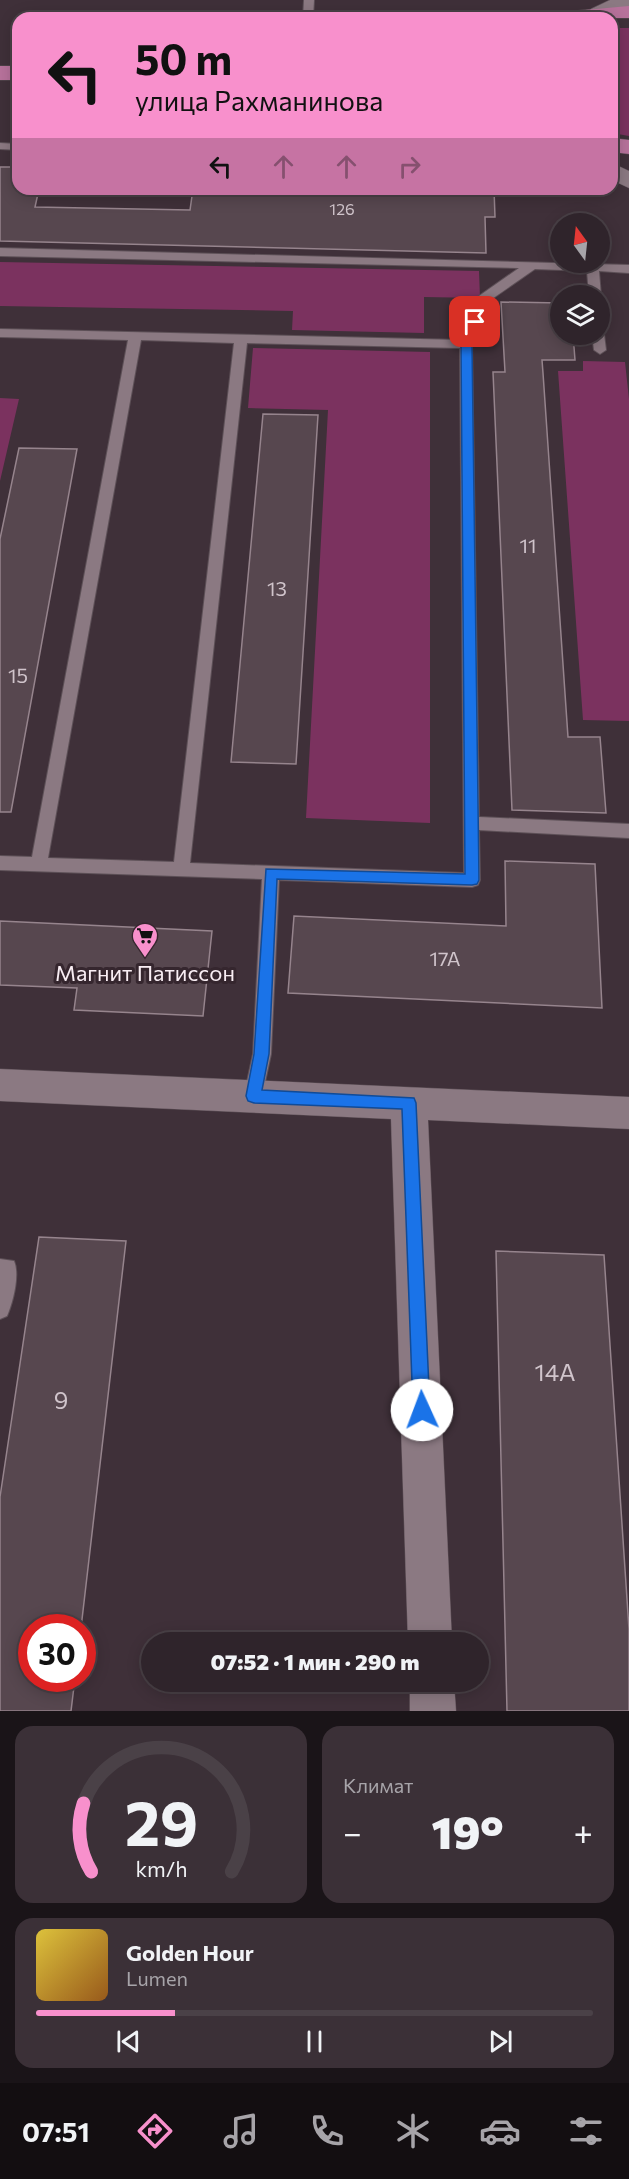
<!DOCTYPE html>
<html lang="ru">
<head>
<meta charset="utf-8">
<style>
	body { margin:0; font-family:Commissioner,sans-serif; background:#3b3037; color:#f1f3f6; height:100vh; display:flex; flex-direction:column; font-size:22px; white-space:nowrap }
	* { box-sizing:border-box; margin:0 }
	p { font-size:20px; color:#a7a4a9 }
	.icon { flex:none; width:33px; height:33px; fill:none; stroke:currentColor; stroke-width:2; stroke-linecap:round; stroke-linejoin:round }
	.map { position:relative; height:1711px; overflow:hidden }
	.panel { display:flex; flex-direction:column; gap:15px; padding:15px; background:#1a1418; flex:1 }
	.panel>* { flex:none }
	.guide { position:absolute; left:12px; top:12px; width:606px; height:183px; border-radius:18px; box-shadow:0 3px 15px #0003,0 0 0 2px #4a4147; background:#f890cc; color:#111; overflow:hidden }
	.needle { width:39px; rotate:345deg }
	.fabs { position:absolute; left:550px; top:213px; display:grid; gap:12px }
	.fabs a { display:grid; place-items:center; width:60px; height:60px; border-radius:50%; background:#2f242b; box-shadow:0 3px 15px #0003,0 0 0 2px #4a4147; font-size:30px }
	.speed { position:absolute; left:18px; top:1614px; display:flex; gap:12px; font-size:30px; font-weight:700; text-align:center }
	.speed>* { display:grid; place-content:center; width:78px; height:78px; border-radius:50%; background:#2f242b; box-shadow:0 3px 15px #0003,0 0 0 2px #4a4147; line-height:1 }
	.speed .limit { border:9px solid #d22; background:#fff; color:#111 }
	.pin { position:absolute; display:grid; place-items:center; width:51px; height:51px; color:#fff; margin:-26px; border-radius:12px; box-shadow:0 3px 9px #0006 }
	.me { position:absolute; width:66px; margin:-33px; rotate:358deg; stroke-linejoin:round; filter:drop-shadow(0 0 4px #0008) }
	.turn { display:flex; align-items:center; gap:21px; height:126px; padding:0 24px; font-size:27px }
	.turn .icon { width:78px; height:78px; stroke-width:2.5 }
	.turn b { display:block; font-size:42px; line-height:51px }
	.lanes { display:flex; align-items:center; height:57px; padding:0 24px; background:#0003; justify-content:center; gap:30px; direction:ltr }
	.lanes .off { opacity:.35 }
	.big { font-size:45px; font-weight:800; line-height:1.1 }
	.panel .widget { flex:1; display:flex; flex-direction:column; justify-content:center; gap:9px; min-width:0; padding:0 21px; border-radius:18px; background:#3b3037 }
	.panel .dial { align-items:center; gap:0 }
	.dial svg { height:156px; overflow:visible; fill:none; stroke:#4a4147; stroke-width:7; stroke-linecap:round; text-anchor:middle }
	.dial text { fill:#f1f3f6; stroke:none }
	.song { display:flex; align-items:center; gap:18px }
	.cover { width:72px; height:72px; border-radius:9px; background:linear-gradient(135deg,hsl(50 70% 55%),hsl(30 70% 35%)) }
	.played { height:6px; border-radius:3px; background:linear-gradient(90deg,#f890cc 25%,#4a4147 25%) }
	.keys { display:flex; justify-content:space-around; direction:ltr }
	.heat { display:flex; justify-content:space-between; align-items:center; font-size:33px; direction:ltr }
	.panel .tiles { flex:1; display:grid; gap:15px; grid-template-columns:1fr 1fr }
	.widget:last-child { grid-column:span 2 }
	.trip { position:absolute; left:141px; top:1632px; width:348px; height:60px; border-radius:30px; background:#2f242b; box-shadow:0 3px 15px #0003,0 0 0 2px #4a4147; font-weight:800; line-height:60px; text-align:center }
	.tab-bar { display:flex; height:96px; justify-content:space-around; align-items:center; background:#130e11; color:#a7a4a9 }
	.tab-bar .icon { width:42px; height:42px }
	.tab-bar .on { color:#f890cc }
	.tab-bar b { font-size:27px; color:#f1f3f6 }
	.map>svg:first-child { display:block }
	.green { fill:#7b325f }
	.building { fill:#57474f; stroke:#96848d; stroke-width:1.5 }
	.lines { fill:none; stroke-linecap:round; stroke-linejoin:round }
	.service-casing { stroke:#5d5057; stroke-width:2 }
	.minor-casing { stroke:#5d5057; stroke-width:1 }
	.secondary-casing { stroke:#5d5057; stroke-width:1 }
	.primary-casing { stroke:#5d5057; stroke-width:1 }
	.service { fill:#8b7982; fill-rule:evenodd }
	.minor { fill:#8b7982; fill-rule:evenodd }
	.secondary { fill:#8b7982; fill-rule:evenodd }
	.primary { fill:#b7729b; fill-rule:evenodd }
	.route { fill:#1a73e8; stroke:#114b97; stroke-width:1.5 }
	.labels { text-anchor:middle; stroke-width:6; stroke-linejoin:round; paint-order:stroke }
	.far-number-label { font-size:16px; fill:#d0c4cb }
	.number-label { font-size:20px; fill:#d0c4cb }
	.poi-label { font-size:22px; fill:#f9eef4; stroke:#35262e }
	.near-number-label { font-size:24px; fill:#d0c4cb }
</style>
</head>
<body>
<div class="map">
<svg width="629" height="1711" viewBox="0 0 629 1711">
	<rect width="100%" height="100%" fill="#3f3039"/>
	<path class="green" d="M 612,28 L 629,28 L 629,136 L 612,133 Z
		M 62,189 L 143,189 L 86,197 L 66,196 Z
		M 0,262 L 479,271 L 480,298 L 424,297 L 424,333 L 292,330 L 293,311 L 0,306 Z
		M 253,348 L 430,352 L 430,823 L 306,818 L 328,410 L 248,408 Z
		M 583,361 L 625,362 L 629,399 L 629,721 L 583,720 L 558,371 L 583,371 Z
		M 0,398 L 19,399 L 0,481 Z"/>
	<path class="building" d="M 0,167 L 18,167 L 18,189 L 39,189 L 35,207 L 190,210 L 193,189 L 494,189 L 495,217 L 485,217 L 486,253 L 0,241 Z
		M 501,302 L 561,303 L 561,334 L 573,334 L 575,360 L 542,360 L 543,373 L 568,737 L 600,737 L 606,813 L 512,810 L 493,372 L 505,372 Z
		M 263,414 L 318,415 L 296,764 L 231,762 Z
		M 19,448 L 77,449 L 11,812 L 0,812 L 0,539 Z
		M 505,861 L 595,864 L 602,1008 L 288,993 L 294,916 L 506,926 Z
		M 0,921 L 212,931 L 203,1016 L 74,1010 L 77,988 L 0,985 Z
		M 39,1237 L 126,1241 L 81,1628 L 32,1628 L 32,1678 L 75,1678 L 71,1711 L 0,1711 L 0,1497 Z
		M 496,1251 L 604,1255 L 629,1629 L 629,1711 L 507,1711 Z"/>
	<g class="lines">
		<defs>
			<path id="service" d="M 304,0 L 314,0 L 313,18 L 303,18 Z
				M 0,143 L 18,144 L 18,150 L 0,149 Z
				M 0,248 L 629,265 L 629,273 L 599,271 L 601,296 L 600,298 L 600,296 L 589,296 L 587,271 L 535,269 L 489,301 L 472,344 L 479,817 L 629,824 L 629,838 L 479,830 L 480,880 L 478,885 L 472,887 L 279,880 L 271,1054 L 262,1096 L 259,1102 L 253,1104 L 247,1102 L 244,1096 L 253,1054 L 262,879 L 0,870 L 0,856 L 32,857 L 128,340 L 0,337 L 0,329 L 461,340 L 479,296 L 519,268 L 0,256 ZM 141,340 L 234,343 L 174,862 L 48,858 ZM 247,343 L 460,348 L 464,873 L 190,863 Z
				M 600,331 L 604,334 L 606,350 L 600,354 L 594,350 L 592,334 L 600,334 Z
				M 0,1259 L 14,1261 C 20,1275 13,1302 7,1316 L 0,1319 Z"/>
			<path id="minor" d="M 612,163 L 629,171 L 629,188 L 612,180 Z
				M 0,1069 L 629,1097 L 629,1129 L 428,1120 L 452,1642 L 408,1642 L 391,1119 L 0,1101 Z
				M 410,1682 L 454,1682 L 456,1711 L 410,1711 Z"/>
			<path id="secondary" d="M 610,0 L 629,0 L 629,7 L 605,17 L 591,17 L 588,13 L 591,9 Z"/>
			<path id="primary" d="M 629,6 L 629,18 L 552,18 L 556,14 L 563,12 Z
				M 0,66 L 18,66 L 18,80 L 0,80 Z
				M 612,138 L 629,140 L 629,154 L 612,152 Z"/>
		</defs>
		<use href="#service" class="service-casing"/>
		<use href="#minor" class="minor-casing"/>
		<use href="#secondary" class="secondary-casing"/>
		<use href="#primary" class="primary-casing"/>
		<use href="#service" class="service"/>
		<use href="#minor" class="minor"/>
		<use href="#secondary" class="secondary"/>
		<use href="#primary" class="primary"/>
	</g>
	<path class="route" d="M 475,318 L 480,322 L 472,344 L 479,880 L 477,884 L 472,885 L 277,879 L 269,1054 L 262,1090 L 414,1098 L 416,1103 L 430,1410 L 428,1416 L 422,1419 L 416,1416 L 413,1410 L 402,1109 L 254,1103 L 248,1101 L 246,1096 L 254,1054 L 266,869 L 465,874 L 461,344 L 469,322 Z"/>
	<defs>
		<symbol id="supermarket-pin" viewBox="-11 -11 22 30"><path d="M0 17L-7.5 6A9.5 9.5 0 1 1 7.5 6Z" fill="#f890cc" stroke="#35262e"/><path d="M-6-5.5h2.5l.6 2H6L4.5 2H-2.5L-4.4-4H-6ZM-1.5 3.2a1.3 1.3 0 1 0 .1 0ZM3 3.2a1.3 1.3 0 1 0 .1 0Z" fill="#111"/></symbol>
	</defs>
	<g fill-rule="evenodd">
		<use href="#supermarket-pin" x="130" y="921" width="30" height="40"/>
	</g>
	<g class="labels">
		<g class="far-number-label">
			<text x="342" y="215">126</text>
		</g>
		<g class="number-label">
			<text x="528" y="553">11</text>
			<text x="277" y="596">13</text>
			<text x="18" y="683">15</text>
			<text x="445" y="966">17А</text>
		</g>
		<g class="poi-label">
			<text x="145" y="981">Магнит Патиссон</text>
		</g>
		<g class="near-number-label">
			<text x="555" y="1381">14А</text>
			<text x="61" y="1409">9</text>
		</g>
	</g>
</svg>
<div class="fabs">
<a><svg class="needle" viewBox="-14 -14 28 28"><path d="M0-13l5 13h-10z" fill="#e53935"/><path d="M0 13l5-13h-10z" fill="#a7a4a9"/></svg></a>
<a><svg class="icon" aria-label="layers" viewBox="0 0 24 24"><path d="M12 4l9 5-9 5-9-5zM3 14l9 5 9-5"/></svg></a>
</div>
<div class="speed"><div class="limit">30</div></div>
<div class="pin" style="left:475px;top:322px;background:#d93025"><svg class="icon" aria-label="arrive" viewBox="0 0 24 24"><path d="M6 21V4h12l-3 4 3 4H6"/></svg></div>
<svg class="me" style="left:422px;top:1410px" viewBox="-20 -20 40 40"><circle r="19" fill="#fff"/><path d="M0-13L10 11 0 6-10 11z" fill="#1a73e8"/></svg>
<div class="trip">07:52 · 1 мин · 290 m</div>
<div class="guide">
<div class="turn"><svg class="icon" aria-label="left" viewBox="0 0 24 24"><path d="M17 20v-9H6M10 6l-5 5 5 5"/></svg><div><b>50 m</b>улица Рахманинова</div></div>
<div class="lanes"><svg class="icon" aria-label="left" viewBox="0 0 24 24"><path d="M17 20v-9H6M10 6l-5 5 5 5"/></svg><svg class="icon off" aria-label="ahead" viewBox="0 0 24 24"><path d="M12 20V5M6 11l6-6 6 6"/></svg><svg class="icon off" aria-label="ahead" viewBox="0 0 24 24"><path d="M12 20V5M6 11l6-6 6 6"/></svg><svg class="icon off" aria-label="right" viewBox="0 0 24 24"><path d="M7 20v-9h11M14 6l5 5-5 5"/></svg></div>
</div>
</div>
<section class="panel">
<div class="tiles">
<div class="widget dial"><svg viewBox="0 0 100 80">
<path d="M14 69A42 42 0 1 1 86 69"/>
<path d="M14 69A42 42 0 0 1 10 34" stroke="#f890cc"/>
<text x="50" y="56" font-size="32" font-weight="700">29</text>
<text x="50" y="72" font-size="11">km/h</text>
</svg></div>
<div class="widget"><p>Климат</p>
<div class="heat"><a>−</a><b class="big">19°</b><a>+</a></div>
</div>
<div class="widget">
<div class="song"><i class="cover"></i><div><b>Golden Hour</b><p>Lumen</p></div></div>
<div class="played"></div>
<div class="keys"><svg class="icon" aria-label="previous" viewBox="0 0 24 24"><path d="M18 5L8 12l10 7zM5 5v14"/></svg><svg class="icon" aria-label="pause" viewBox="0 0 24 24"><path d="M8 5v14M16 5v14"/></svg><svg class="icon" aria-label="next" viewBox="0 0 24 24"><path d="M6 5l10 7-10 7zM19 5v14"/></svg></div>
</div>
</div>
</section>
<nav class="tab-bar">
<b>07:51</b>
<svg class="icon on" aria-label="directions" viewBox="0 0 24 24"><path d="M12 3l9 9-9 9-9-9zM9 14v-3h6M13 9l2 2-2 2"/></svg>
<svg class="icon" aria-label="music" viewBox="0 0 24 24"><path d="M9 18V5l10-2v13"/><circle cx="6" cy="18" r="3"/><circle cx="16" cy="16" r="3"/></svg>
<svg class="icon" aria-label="phone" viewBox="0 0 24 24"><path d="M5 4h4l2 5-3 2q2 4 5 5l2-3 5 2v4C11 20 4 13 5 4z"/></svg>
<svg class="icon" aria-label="climate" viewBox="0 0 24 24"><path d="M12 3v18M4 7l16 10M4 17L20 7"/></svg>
<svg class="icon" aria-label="car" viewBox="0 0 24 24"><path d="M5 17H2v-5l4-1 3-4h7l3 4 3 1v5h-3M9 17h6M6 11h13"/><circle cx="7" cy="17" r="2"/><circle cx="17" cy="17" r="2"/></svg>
<svg class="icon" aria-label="filters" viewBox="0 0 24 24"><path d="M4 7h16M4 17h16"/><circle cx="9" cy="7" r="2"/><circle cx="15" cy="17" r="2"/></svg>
</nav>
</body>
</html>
